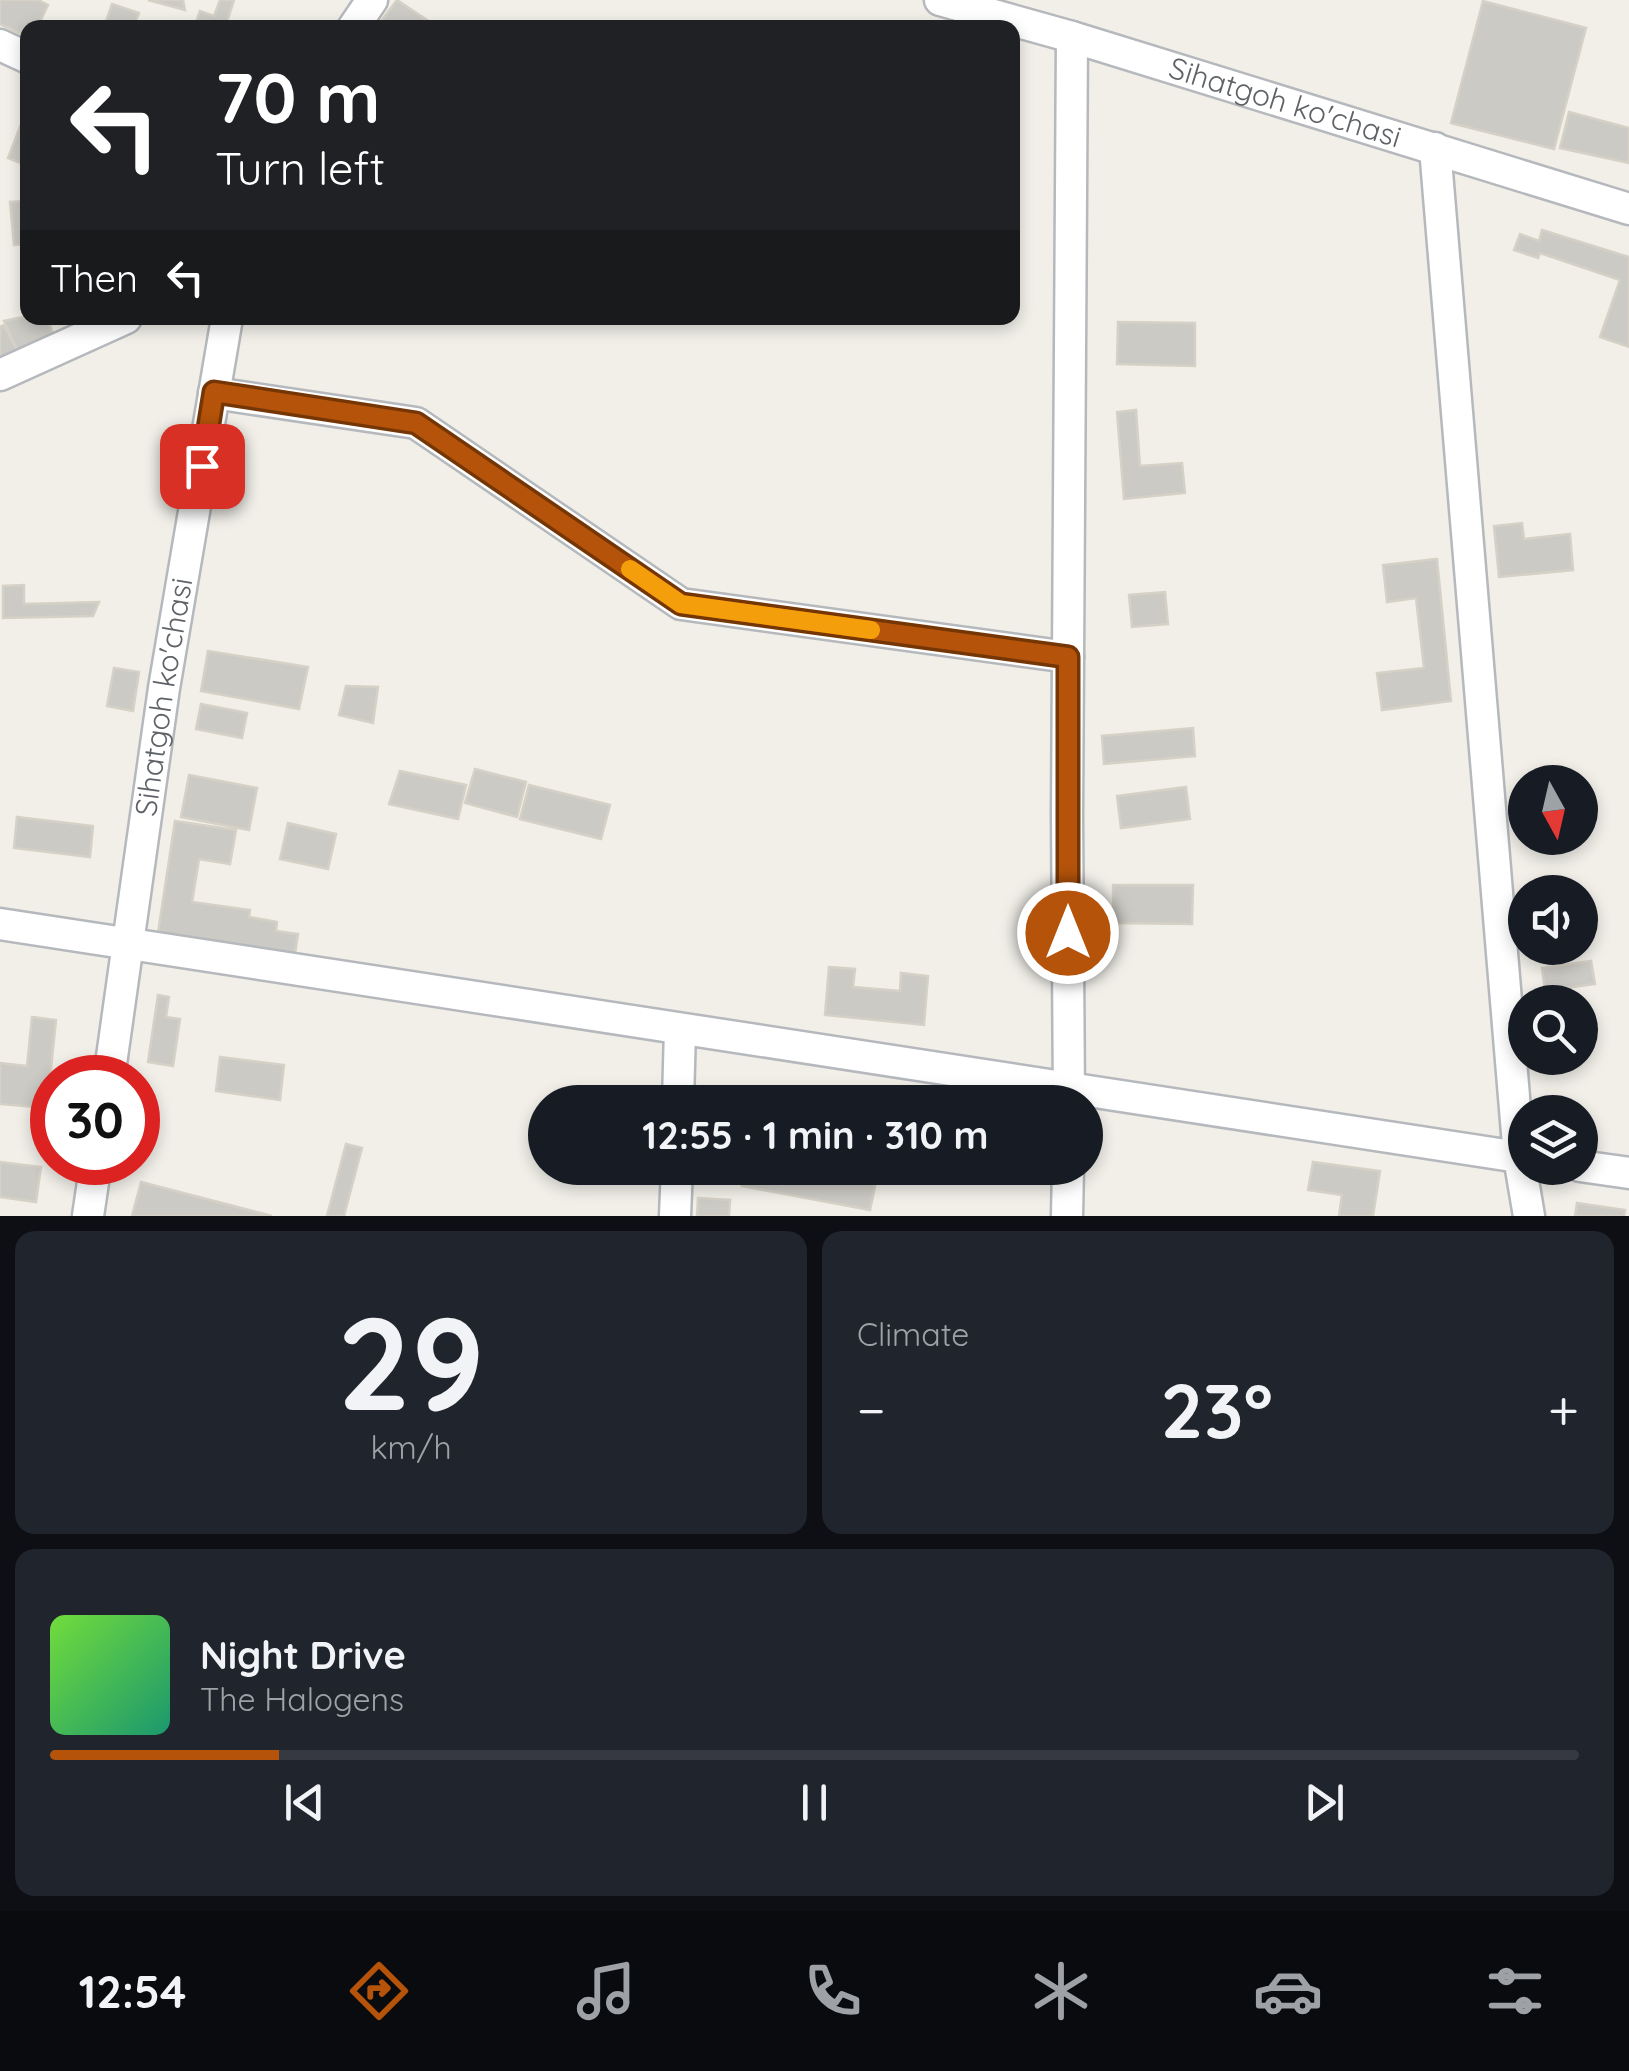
<!DOCTYPE html>
<html lang="en">
<head>
<meta charset="utf-8">
<style>
	body { margin:0; font-family:Quicksand,sans-serif; background:#20242c; color:#f1f3f6; height:100vh; display:flex; flex-direction:column; font-size:38px; white-space:nowrap }
	* { box-sizing:border-box; margin:0 }
	p { font-size:32px; color:#9ea1a6 }
	.icon { flex:none; width:55px; height:55px; fill:none; stroke:currentColor; stroke-width:2; stroke-linecap:round; stroke-linejoin:round }
	.map { position:relative; height:1216px; overflow:hidden }
	.drawer { display:flex; flex-direction:column; gap:15px; padding:15px; background:#0d0f14; flex:1 }
	.drawer>* { flex:none }
	.guide { position:absolute; left:20px; top:20px; width:1000px; height:305px; border-radius:20px; box-shadow:0 5px 15px #0003; background:#202124; color:#fff; overflow:hidden }
	.needle { width:65px; rotate:172deg }
	.controls { position:absolute; left:1508px; top:765px; display:grid; gap:20px }
	.controls a { display:grid; place-items:center; width:90px; height:90px; border-radius:50%; background:#171b24; box-shadow:0 5px 15px #0003; font-size:50px }
	.speed { position:absolute; left:30px; top:1055px; display:flex; gap:20px; font-size:50px; font-weight:700; text-align:center }
	.speed>* { display:grid; place-content:center; width:130px; height:130px; border-radius:50%; background:#171b24; box-shadow:0 5px 15px #0003; line-height:1 }
	.speed .limit { border:15px solid #d22; background:#fff; color:#111 }
	.pin { position:absolute; display:grid; place-items:center; width:85px; height:85px; color:#fff; margin:-42px; border-radius:20px; box-shadow:0 5px 15px #0006 }
	.me { position:absolute; width:110px; margin:-55px; rotate:0deg; stroke-linejoin:round; filter:drop-shadow(0 0 8px #0008) }
	.turn { display:flex; align-items:center; gap:35px; height:210px; padding:0 30px; font-size:45px }
	.turn .icon { width:130px; height:130px; stroke-width:2.5 }
	.turn b { display:block; font-size:70px; line-height:85px }
	.then { display:flex; align-items:center; height:95px; padding:0 30px; background:#0003; gap:20px; font-size:38px }
	.big { font-size:75px; font-weight:800; line-height:1.1 }
	.drawer .widget { flex:1; display:flex; flex-direction:column; justify-content:center; gap:15px; min-width:0; padding:0 35px; border-radius:20px; background:#20242c }
	.drawer .dial { align-items:center; gap:0 }
	.dial b { font-size:130px; line-height:1 }
	.song { display:flex; align-items:center; gap:30px }
	.cover { width:120px; height:120px; border-radius:15px; background:linear-gradient(135deg,hsl(100 70% 55%),hsl(160 70% 35%)) }
	.played { height:10px; border-radius:5px; background:linear-gradient(90deg,#b45309 15%,#363941 15%) }
	.keys { display:flex; justify-content:space-around; direction:ltr }
	.heat { display:flex; justify-content:space-between; align-items:center; font-size:55px; direction:ltr }
	.drawer .tiles { flex:1; display:grid; gap:15px; grid-template-columns:1fr 1fr }
	.widget:last-child { grid-column:span 2 }
	.trip { position:absolute; left:528px; top:1085px; width:575px; height:100px; border-radius:50px; background:#171b24; box-shadow:0 5px 15px #0003; font-weight:800; line-height:100px; text-align:center }
	.tab-bar { display:flex; height:160px; justify-content:space-around; align-items:center; background:#090b0e; color:#9ea1a6 }
	.tab-bar .icon { width:70px; height:70px }
	.tab-bar .on { color:#b45309 }
	.tab-bar b { font-size:45px; color:#f1f3f6 }
	.map>svg:first-child { display:block }
	.building { fill:#cccac5; stroke:#d6d1c6; stroke-width:2.5 }
	.lines { fill:none; stroke-linecap:round; stroke-linejoin:round }
	.minor-casing { stroke:#b5b8bc; stroke-width:35 }
	.minor { stroke:#fff; stroke-width:30 }
	.route-casing { stroke:#753606; stroke-width:25 }
	.route { stroke:#b45309; stroke-width:18 }
	.slow { stroke:#f59e0b; stroke-width:18 }
	.labels { text-anchor:middle; stroke-width:10; stroke-linejoin:round; paint-order:stroke }
	.street-label { font-size:30px; fill:#5f6368; stroke:#fff }
</style>
</head>
<body>
<div class="map">
<svg width="1629" height="1216" viewBox="0 0 1629 1216">
	<rect width="100%" height="100%" fill="#f1efe8"/>
	<path class="building" d="M 0,0 L 38,0 L 48,5 L 37,28 L 28,28 L 28,37 L 0,24 Z
		M 148,0 L 183,0 L 185,10 Z
		M 220,0 L 234,0 L 225,28 L 194,28 L 200,11 L 214,16 Z
		M 397,0 L 430,22 L 428,28 L 402,28 L 382,20 Z
		M 1483,1 L 1586,28 L 1554,149 L 1451,123 Z
		M 112,4 L 139,13 L 133,28 L 104,27 Z
		M 28,106 L 28,166 L 8,158 Z
		M 1569,112 L 1629,128 L 1629,163 L 1560,148 Z
		M 25,201 L 28,244 L 14,245 L 10,202 Z
		M 1542,230 L 1629,257 L 1629,347 L 1600,337 L 1620,280 L 1540,253 L 1538,258 L 1514,250 L 1520,234 L 1539,241 Z
		M 23,317 L 47,318 L 55,339 L 21,358 L 4,321 Z
		M 1118,322 L 1195,323 L 1195,366 L 1117,364 Z
		M 4,325 L 21,358 L 0,369 L 0,327 Z
		M 1136,410 L 1140,466 L 1182,463 L 1185,493 L 1124,499 L 1117,412 Z
		M 1522,523 L 1524,539 L 1570,534 L 1573,570 L 1499,577 L 1494,526 Z
		M 1437,559 L 1451,701 L 1382,710 L 1377,673 L 1424,668 L 1416,598 L 1387,602 L 1383,565 Z
		M 24,585 L 24,604 L 99,602 L 93,616 L 3,618 L 3,586 Z
		M 1165,592 L 1168,624 L 1132,627 L 1129,595 Z
		M 208,651 L 308,667 L 299,709 L 201,691 Z
		M 114,668 L 139,672 L 133,711 L 107,706 Z
		M 346,686 L 378,687 L 373,723 L 339,715 Z
		M 201,704 L 247,713 L 242,738 L 196,729 Z
		M 1193,728 L 1195,756 L 1104,764 L 1102,736 Z
		M 475,769 L 526,782 L 517,817 L 465,803 Z
		M 400,771 L 466,785 L 458,819 L 389,804 Z
		M 189,775 L 257,788 L 249,830 L 181,817 Z
		M 529,785 L 610,805 L 601,839 L 520,819 Z
		M 1186,787 L 1190,819 L 1121,828 L 1117,796 Z
		M 17,817 L 93,826 L 90,857 L 14,848 Z
		M 175,821 L 236,830 L 230,864 L 199,859 L 192,902 L 250,910 L 249,917 L 277,922 L 276,931 L 298,934 L 295,954 L 158,933 Z
		M 288,823 L 336,834 L 328,869 L 280,859 Z
		M 1113,885 L 1193,885 L 1192,924 L 1113,923 Z
		M 1591,961 L 1595,984 L 1545,991 L 1542,968 Z
		M 829,967 L 855,969 L 853,987 L 900,991 L 901,973 L 928,976 L 924,1025 L 825,1015 Z
		M 158,995 L 169,997 L 166,1017 L 180,1019 L 173,1066 L 148,1062 Z
		M 32,1017 L 56,1020 L 47,1108 L 0,1104 L 0,1063 L 27,1066 Z
		M 220,1057 L 284,1065 L 280,1100 L 216,1091 Z
		M 346,1144 L 362,1148 L 344,1216 L 327,1216 Z
		M 0,1162 L 41,1167 L 36,1202 L 0,1197 Z
		M 1313,1162 L 1380,1171 L 1373,1216 L 1339,1216 L 1342,1195 L 1308,1190 Z
		M 771,1168 L 879,1168 L 870,1210 L 742,1186 L 744,1176 L 769,1180 Z
		M 141,1182 L 272,1216 L 132,1216 Z
		M 698,1198 L 730,1200 L 729,1216 L 697,1216 Z
		M 1577,1203 L 1625,1210 L 1624,1216 L 1575,1216 Z"/>
	<g class="lines">
		<defs>
			<g id="minor">
				<path id="s1" d="M 940,0 L 1072,37 L 1629,209"/>
				<path d="M 353,28 L 372,0"/>
				<path d="M 0,45 L 28,58"/>
				<path d="M 1435,148 L 1519,1157 L 1529,1216"/>
				<path d="M 0,375 L 126,318"/>
				<path d="M 214,393 L 416,423 L 681,604 L 1068,657"/>
				<path d="M 0,924 L 1525,1158"/>
				<path id="s2" d="M 109,1078 L 164,688 L 227,318"/>
				<path d="M 678,1102 L 680,1029"/>
				<path d="M 1069,1102 L 1067,815 L 1072,37"/>
				<path d="M 1580,1166 L 1629,1173"/>
				<path d="M 88,1216 L 96,1162"/>
				<path d="M 675,1216 L 677,1168"/>
				<path d="M 1067,1216 L 1068,1168"/>
			</g>
		</defs>
		<use href="#minor" class="minor-casing"/>
		<use href="#minor" class="minor"/>
	</g>
	<g class="lines">
		<defs>
			<path id="route" d="M 202,466 L 214,392 L 416,423 L 681,604 L 1068,657 L 1068,933"/>
		</defs>
		<use href="#route" class="route-casing"/>
		<use href="#route" class="route"/>
		<path class="slow" d="M 630,569 L 681,604 L 871,630"/>
	</g>
	<g class="labels">
		<g class="street-label">
			<text dy="10" stroke="none"><textPath href="#s1" startOffset="360">Sihatgoh ko'chasi</textPath></text>
			<text dy="10" stroke="none"><textPath href="#s2" startOffset="385">Sihatgoh ko'chasi</textPath></text>
		</g>
	</g>
</svg>
<div class="controls">
<a><svg class="needle" viewBox="-14 -14 28 28"><path d="M0-13l5 13h-10z" fill="#e53935"/><path d="M0 13l5-13h-10z" fill="#9ea1a6"/></svg></a>
<a><svg class="icon" aria-label="sound" viewBox="0 0 24 24"><path d="M4 9h4l5-4v14l-5-4H4zM17 9q2 3 0 6"/></svg></a>
<a><svg class="icon" aria-label="search" viewBox="0 0 24 24"><circle cx="10" cy="10" r="6"/><path d="M15 15l6 6"/></svg></a>
<a><svg class="icon" aria-label="layers" viewBox="0 0 24 24"><path d="M12 4l9 5-9 5-9-5zM3 14l9 5 9-5"/></svg></a>
</div>
<div class="speed"><div class="limit">30</div></div>
<div class="pin" style="left:202px;top:466px;background:#d93025"><svg class="icon" aria-label="arrive" viewBox="0 0 24 24"><path d="M6 21V4h12l-3 4 3 4H6"/></svg></div>
<svg class="me" style="left:1068px;top:933px" viewBox="-20 -20 40 40"><circle r="17" fill="#b45309" stroke="#fff" stroke-width="3"/><path d="M0-11L8 9 0 5-8 9z" fill="#fff"/></svg>
<div class="trip">12:55 · 1 min · 310 m</div>
<div class="guide">
<div class="turn"><svg class="icon" aria-label="left" viewBox="0 0 24 24"><path d="M17 20v-9H6M10 6l-5 5 5 5"/></svg><div><b>70 m</b>Turn left</div></div>
<div class="then">Then<svg class="icon" aria-label="left" viewBox="0 0 24 24"><path d="M17 20v-9H6M10 6l-5 5 5 5"/></svg></div>
</div>
</div>
<section class="drawer">
<div class="tiles">
<div class="widget dial"><b>29</b><p>km/h</p></div>
<div class="widget"><p>Climate</p>
<div class="heat"><a>−</a><b class="big">23°</b><a>+</a></div>
</div>
<div class="widget">
<div class="song"><i class="cover"></i><div><b>Night Drive</b><p>The Halogens</p></div></div>
<div class="played"></div>
<div class="keys"><svg class="icon" aria-label="previous" viewBox="0 0 24 24"><path d="M18 5L8 12l10 7zM5 5v14"/></svg><svg class="icon" aria-label="pause" viewBox="0 0 24 24"><path d="M8 5v14M16 5v14"/></svg><svg class="icon" aria-label="next" viewBox="0 0 24 24"><path d="M6 5l10 7-10 7zM19 5v14"/></svg></div>
</div>
</div>
</section>
<nav class="tab-bar">
<b>12:54</b>
<svg class="icon on" aria-label="directions" viewBox="0 0 24 24"><path d="M12 3l9 9-9 9-9-9zM9 14v-3h6M13 9l2 2-2 2"/></svg>
<svg class="icon" aria-label="music" viewBox="0 0 24 24"><path d="M9 18V5l10-2v13"/><circle cx="6" cy="18" r="3"/><circle cx="16" cy="16" r="3"/></svg>
<svg class="icon" aria-label="phone" viewBox="0 0 24 24"><path d="M5 4h4l2 5-3 2q2 4 5 5l2-3 5 2v4C11 20 4 13 5 4z"/></svg>
<svg class="icon" aria-label="climate" viewBox="0 0 24 24"><path d="M12 3v18M4 7l16 10M4 17L20 7"/></svg>
<svg class="icon" aria-label="car" viewBox="0 0 24 24"><path d="M5 17H2v-5l4-1 3-4h7l3 4 3 1v5h-3M9 17h6M6 11h13"/><circle cx="7" cy="17" r="2"/><circle cx="17" cy="17" r="2"/></svg>
<svg class="icon" aria-label="filters" viewBox="0 0 24 24"><path d="M4 7h16M4 17h16"/><circle cx="9" cy="7" r="2"/><circle cx="15" cy="17" r="2"/></svg>
</nav>
</body>
</html>
